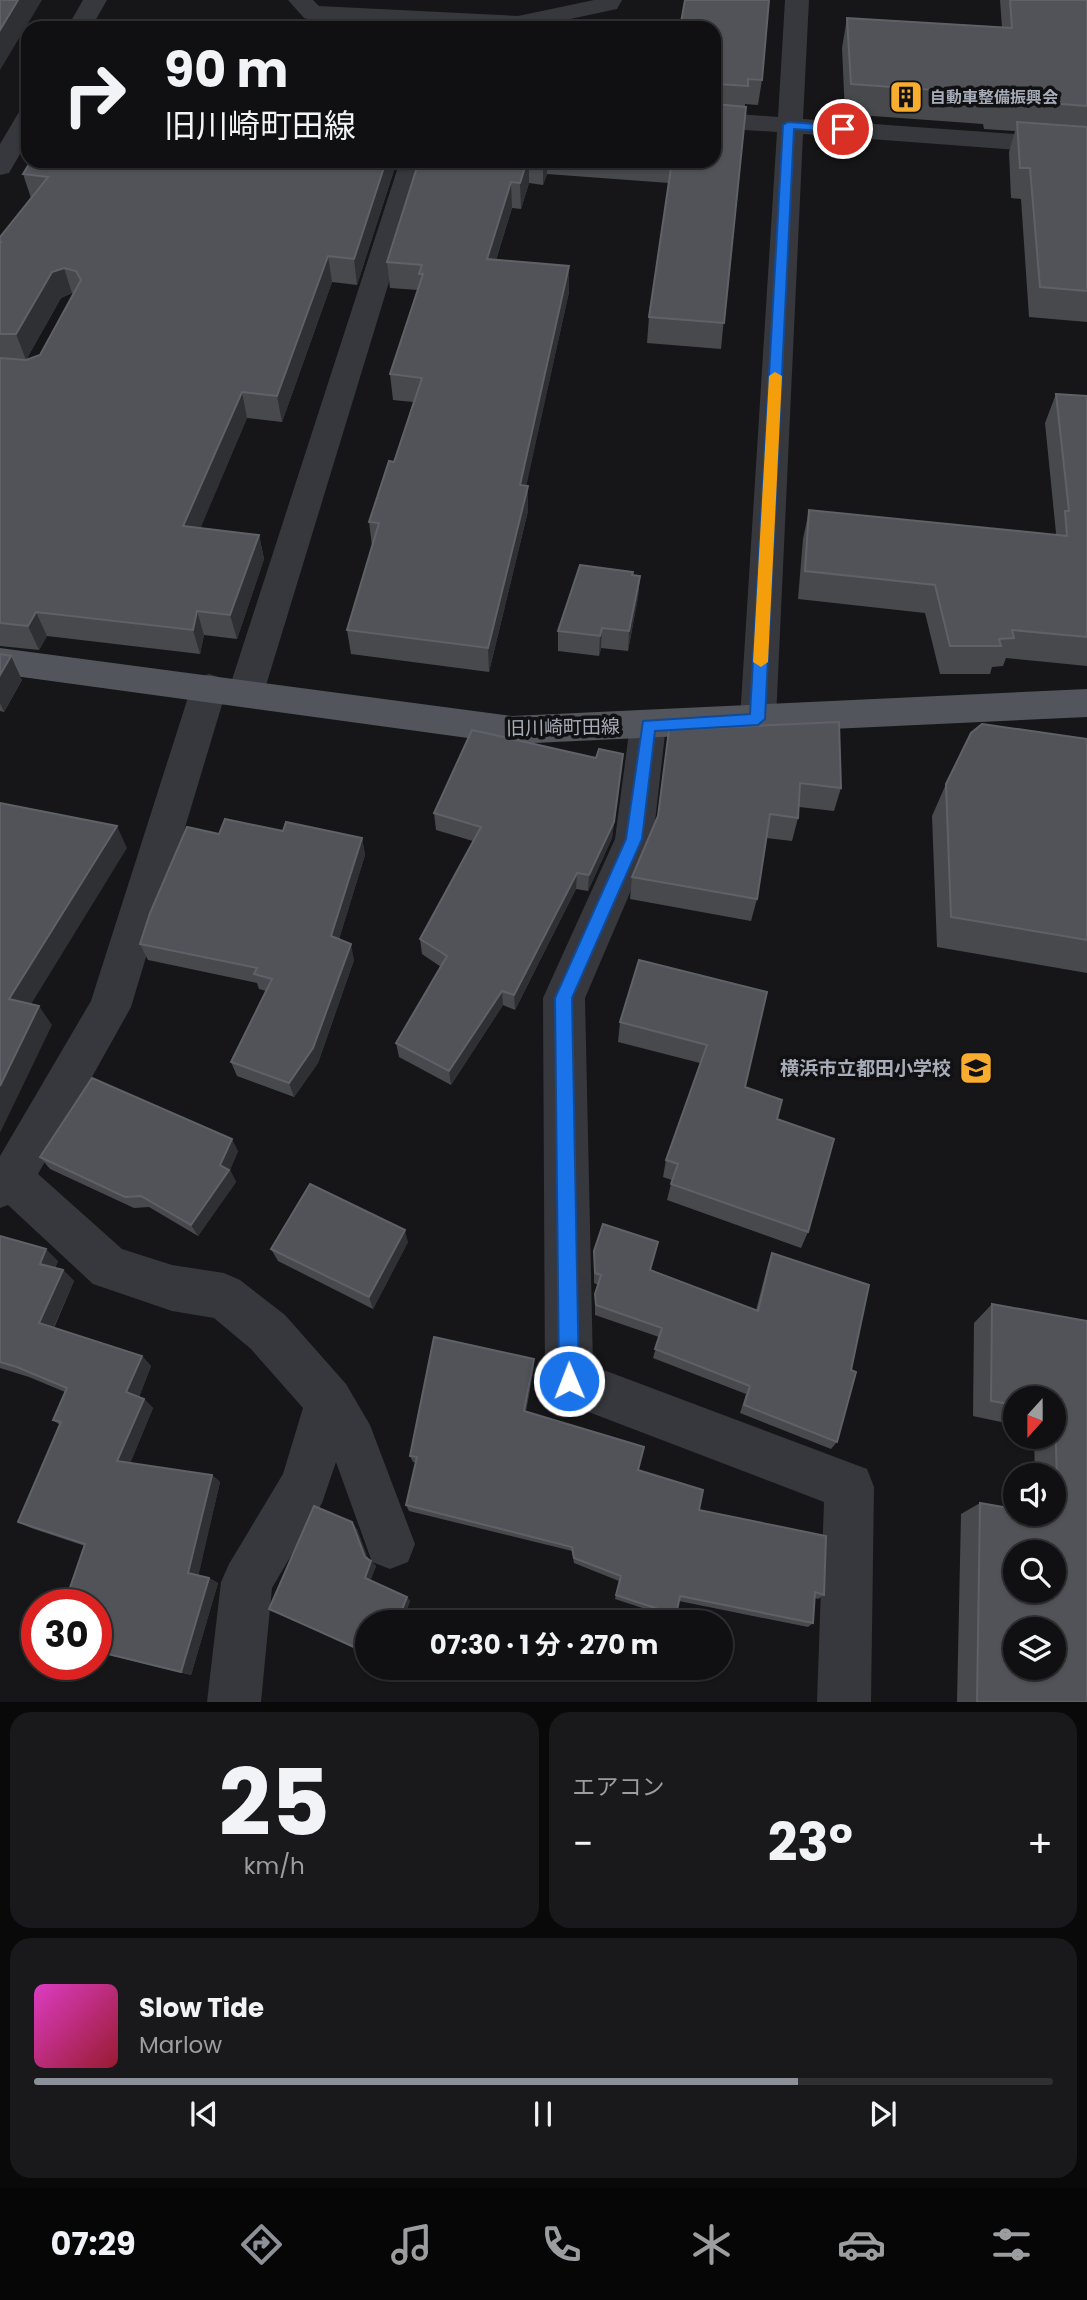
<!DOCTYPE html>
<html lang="ja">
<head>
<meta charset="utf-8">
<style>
	body { margin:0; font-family:Poppins,"Noto Sans JP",sans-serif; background:#19191b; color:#f1f3f6; height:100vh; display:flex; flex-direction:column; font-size:26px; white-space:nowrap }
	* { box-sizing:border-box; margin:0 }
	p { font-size:23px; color:#9c9d9f }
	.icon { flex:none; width:38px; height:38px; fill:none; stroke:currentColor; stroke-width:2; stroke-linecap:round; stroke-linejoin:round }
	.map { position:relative; height:1702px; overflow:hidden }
	.side { display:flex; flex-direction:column; gap:10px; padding:10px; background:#09090a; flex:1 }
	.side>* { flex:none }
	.top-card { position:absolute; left:21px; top:21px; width:700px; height:147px; border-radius:21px; box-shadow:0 2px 5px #0004,0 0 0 2px #303032; background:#101012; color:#f1f3f6; overflow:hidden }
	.needle { width:46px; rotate:201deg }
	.tools { position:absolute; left:1003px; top:1386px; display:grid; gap:14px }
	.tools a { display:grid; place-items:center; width:63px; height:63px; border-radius:50%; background:#101012; box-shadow:0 2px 5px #0004,0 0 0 2px #303032; font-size:35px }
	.speed { position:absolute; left:21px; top:1589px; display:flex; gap:14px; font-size:35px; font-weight:700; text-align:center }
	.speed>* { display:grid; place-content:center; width:91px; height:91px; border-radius:50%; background:#101012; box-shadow:0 2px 5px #0004,0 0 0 2px #303032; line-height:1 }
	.speed .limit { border:10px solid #d22; background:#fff; color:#111 }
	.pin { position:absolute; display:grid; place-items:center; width:60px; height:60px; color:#fff; margin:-30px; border:4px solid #fff; border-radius:50%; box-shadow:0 2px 7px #0007 }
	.me { position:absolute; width:77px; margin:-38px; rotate:359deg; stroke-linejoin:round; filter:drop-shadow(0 0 5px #0008) }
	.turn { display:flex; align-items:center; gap:24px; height:147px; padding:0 28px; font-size:32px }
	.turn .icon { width:91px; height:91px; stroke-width:2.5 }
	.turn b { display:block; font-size:49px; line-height:60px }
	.big { font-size:52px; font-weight:700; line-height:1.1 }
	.side .card { flex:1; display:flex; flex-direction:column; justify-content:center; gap:10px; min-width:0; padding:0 24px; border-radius:21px; background:#19191b }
	.side .dial { align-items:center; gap:0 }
	.dial b { font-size:91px; line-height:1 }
	.song { display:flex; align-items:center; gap:21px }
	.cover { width:84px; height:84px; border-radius:10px; background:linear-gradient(135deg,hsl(310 70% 55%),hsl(350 70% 35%)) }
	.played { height:7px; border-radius:4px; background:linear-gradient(90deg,#8c9099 75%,#303032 75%) }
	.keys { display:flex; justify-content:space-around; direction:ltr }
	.heat { display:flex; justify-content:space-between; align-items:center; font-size:38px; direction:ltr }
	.side .tiles { flex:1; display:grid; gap:10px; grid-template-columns:1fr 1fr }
	.card:last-child { grid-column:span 2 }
	.trip { position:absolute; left:355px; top:1610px; width:378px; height:70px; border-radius:35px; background:#101012; box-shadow:0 2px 5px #0004,0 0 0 2px #303032; font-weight:700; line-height:70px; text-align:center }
	.menu { display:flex; height:112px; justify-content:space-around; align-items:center; background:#060607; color:#9c9d9f }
	.menu .icon { width:49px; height:49px }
	.menu .active { color:#8c9099 }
	.menu b { font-size:32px; color:#f1f3f6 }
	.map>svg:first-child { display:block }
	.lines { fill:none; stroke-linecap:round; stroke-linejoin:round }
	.minor { fill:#37383d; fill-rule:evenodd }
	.major { fill:#53555c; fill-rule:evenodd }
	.wall { fill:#47494d; fill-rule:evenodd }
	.shaded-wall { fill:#2f3033 }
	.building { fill:#525359; stroke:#5f6168; stroke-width:2; fill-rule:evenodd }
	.route { fill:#1a73e8; stroke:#114b97; stroke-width:2 }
	.slow { fill:#f59e0b }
	.labels { text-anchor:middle; stroke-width:7; stroke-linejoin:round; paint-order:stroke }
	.far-poi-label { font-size:16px; font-weight:bold; fill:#a7adb8; stroke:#111113; text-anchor:start }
	.street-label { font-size:19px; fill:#a7adb8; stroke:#111113 }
	.poi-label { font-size:19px; font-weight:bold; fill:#a7adb8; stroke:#111113; text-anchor:end }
</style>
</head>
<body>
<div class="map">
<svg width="1087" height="1702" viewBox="0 0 1087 1702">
	<rect width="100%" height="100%" fill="#161618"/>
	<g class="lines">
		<path class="minor" d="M 83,0 L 107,0 L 91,28 L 67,28 Z
			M 288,0 L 313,0 L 319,6 L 518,16 L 594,0 L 622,0 L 617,9 L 528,28 L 312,20 L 304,18 Z
			M 785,0 L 809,0 L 803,119 L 1087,139 L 1087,155 L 803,134 L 776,719 L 771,729 L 758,733 L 745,729 L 740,719 L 777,132 L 714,128 L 714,112 L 778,117 Z
			M 28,109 L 28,140 L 9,173 L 0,175 L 0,144 L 19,112 Z
			M 400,161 L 426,161 L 264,692 L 259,702 L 246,706 L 233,702 L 228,692 Z
			M 209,674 L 222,678 L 227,688 L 131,1007 L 38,1174 L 122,1249 L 172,1265 L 224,1273 L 240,1280 L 285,1315 L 346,1384 L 370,1425 L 415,1544 L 408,1562 L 390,1569 L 372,1562 L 336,1462 L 322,1503 L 272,1588 L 261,1702 L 207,1702 L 221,1582 L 229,1564 L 283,1474 L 303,1408 L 251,1349 L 214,1318 L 172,1311 L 93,1284 L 8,1205 L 0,1208 L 0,1156 L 91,1001 L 191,688 L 196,678 Z
			M 648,711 L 661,715 L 666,725 L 653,839 L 585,998 L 593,1366 L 867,1469 L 874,1487 L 871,1702 L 817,1702 L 824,1502 L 552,1398 L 545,1381 L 543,998 L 615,839 L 630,725 L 635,715 Z"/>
		<path class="major" d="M 0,648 L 512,716 L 1087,689 L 1087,717 L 512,744 L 0,674 Z"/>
	</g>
	<path class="wall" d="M 1000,0 L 1087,0 L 1087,322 L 1029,317 L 1021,199 L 1011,198 L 1009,152 L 1015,131 L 984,129 L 983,124 L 845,114 L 842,48 L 847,18 L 1002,27 Z
		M 714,28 L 762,80 L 758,105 L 745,104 L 721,349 L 647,343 L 649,317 L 669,183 L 547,174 L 543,185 L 529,183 L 521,209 L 512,208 L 496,260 L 569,292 L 526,485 L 528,511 L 489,672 L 351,654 L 347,630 L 372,546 L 369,522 L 394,462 L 413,402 L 393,400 L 390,374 L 418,290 L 390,288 L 387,262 L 419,161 L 714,161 Z
		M 397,161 L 357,285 L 332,282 L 282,422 L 247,418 L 200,528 L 259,535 L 264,559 L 237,639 L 204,635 L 200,654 L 47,636 L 39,650 L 0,646 L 0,237 L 31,198 L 23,174 ZM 72,293 L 74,294 L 40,355 L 26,360 L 61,298 Z
		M 1056,394 L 1087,396 L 1087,666 L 1006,658 L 1003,666 L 992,667 L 990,674 L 940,674 L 925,613 L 798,599 L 803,539 L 809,510 L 1055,535 L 1056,533 L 1045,423 Z
		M 632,575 L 640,576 L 638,597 L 628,651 L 601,648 L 599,656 L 558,651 L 558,631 Z
		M 0,654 L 22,680 L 4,712 L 0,711 Z
		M 669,730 L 841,788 L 834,811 L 799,807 L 798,818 L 792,841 L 766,838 L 757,899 L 751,921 L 630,899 L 632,877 L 658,816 Z
		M 1087,739 L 1087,973 L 937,947 L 932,816 L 946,784 Z
		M 621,771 L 612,838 L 588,891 L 576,889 L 515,1010 L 503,1005 L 451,1085 L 399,1057 L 396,1043 L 441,967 L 422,954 L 420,939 L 473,841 L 436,830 L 434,813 Z
		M 283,831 L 362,838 L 365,855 L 339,939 L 354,960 L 318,1063 L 294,1097 L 237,1076 L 231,1062 L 266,991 L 259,989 L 257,983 L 148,960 L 140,944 L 219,834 Z
		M 639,960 L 745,1087 L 777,1119 L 808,1232 L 801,1248 L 667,1200 L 672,1180 L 663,1177 L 666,1160 L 700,1063 L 618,1042 L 620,1022 Z
		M 238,1151 L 230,1170 L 236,1182 L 198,1236 L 149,1207 L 134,1208 L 50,1169 L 40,1157 Z
		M 0,1236 L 58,1261 L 55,1268 L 63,1270 L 74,1281 L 54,1328 L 142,1356 L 151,1366 L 139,1397 L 144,1399 L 153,1408 L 130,1463 L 212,1475 L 220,1482 L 198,1575 L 209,1578 L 218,1583 L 191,1675 L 96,1652 L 85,1546 L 31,1528 L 18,1522 L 60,1425 L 53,1420 L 65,1392 L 29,1377 L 0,1368 Z
		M 408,1242 L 373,1309 L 278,1261 L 271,1249 Z
		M 594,1251 L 655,1253 L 650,1270 L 756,1310 L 768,1264 L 772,1253 L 837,1442 L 831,1449 L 740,1413 L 746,1394 L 653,1358 L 659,1337 L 595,1315 L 595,1294 L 598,1285 L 594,1283 Z
		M 992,1304 L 1087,1321 L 1087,1702 L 957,1702 L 961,1514 L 980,1503 L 1015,1514 L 1054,1514 L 1054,1475 L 1035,1475 L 1034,1437 L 1054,1437 L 1054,1398 L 1015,1398 L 1015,1425 L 973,1416 L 974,1323 Z
		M 534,1359 L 534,1367 L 526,1411 L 638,1470 L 824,1595 L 818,1599 L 815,1598 L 813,1623 L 808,1627 L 679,1601 L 676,1615 L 673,1618 L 615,1599 L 619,1581 L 574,1563 L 572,1551 L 409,1511 L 406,1505 L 416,1463 L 413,1462 L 410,1456 Z
		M 357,1529 L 368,1559 L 376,1566 L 370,1581 L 410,1601 L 402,1622 L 368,1622 L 368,1655 L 269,1609 Z"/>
	<path class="shaded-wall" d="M 18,0 L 42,0 L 0,70 L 0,30 Z
		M 717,84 L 714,109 L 714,86 Z
		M 386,161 L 397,161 L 357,285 L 354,259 Z
		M 527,161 L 529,161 L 529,183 L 521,209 L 520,183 Z
		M 543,161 L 547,161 L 547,174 L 543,185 Z
		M 511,182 L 512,208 L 488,285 L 487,259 Z
		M 328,256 L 332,282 L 282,422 L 277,396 Z
		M 569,266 L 569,292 L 521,510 L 520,485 Z
		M 64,268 L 72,293 L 61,298 L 26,360 L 16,334 L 52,272 Z
		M 242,392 L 247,418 L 191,551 L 183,526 Z
		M 528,486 L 528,511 L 489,672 L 488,648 Z
		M 259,535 L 264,559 L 237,639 L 230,615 Z
		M 640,576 L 638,597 L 628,651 L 629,631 Z
		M 197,611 L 204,635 L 200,654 L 193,630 Z
		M 36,612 L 47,636 L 39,650 L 28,626 Z
		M 602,628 L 601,648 L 599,656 L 600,636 Z
		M 11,656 L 22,680 L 4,712 L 0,703 L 0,675 Z
		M 623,754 L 612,838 L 588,891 L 589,875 Z
		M 117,826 L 127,848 L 22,1019 L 9,999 Z
		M 362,838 L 365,855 L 335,952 L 331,936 Z
		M 577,873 L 576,889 L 515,1010 L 514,995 Z
		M 351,944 L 354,960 L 318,1063 L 294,1097 L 289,1083 Z
		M 502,991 L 503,1005 L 451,1085 L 449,1071 Z
		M 39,1006 L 52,1025 L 0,1133 L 0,1086 Z
		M 232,1139 L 238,1151 L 230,1170 L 236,1182 L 198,1236 L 191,1225 Z
		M 405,1230 L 408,1242 L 373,1309 L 369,1297 Z
		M 46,1249 L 58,1261 L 51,1276 L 40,1264 Z
		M 63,1270 L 74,1281 L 51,1333 L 39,1323 Z
		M 142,1356 L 151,1366 L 137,1402 L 126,1392 Z
		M 534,1359 L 534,1367 L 524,1418 L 524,1411 Z
		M 144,1399 L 153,1408 L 128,1469 L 117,1461 Z
		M 212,1475 L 220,1482 L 198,1578 L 188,1573 Z
		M 352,1522 L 357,1529 L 370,1563 L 365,1557 Z
		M 371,1561 L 376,1566 L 369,1583 L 365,1578 Z
		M 209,1578 L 218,1583 L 191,1675 L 181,1672 Z
		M 407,1597 L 410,1601 L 402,1622 L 397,1622 Z"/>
	<path class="building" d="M 0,0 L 18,0 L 0,30 Z
		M 685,0 L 769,0 L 762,80 L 748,79 L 748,86 L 717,84 L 714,86 L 714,28 L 680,28 Z
		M 1010,0 L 1087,0 L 1087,106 L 992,99 L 991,94 L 851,84 L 847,18 L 1012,28 Z
		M 531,26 L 564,28 L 530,28 Z
		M 714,87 L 715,104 L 746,107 L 724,323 L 649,317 L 672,161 L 714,161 Z
		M 1017,122 L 1087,127 L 1087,291 L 1040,287 L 1030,168 L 1020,168 Z
		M 31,161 L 386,161 L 354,259 L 328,256 L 277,396 L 242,392 L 183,526 L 259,535 L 230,615 L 197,611 L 193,630 L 36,612 L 28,626 L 0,623 L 0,358 L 26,360 L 40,355 L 81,280 L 76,271 L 64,268 L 52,272 L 16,334 L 0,334 L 0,244 L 1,242 L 0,242 L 0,237 L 48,177 L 23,174 Z
		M 419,161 L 527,161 L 520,183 L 511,182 L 487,259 L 569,266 L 520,485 L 528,486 L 488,648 L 347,630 L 379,523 L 369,522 L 389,461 L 394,462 L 422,378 L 390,374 L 423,274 L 419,274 L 422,265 L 387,262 Z
		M 1056,394 L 1087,396 L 1087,637 L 1012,630 L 1014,638 L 999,639 L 1001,646 L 950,646 L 935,585 L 805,571 L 809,510 L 1067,536 L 1065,511 L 1069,511 Z
		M 580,565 L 633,572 L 632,575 L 640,576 L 629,631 L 602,628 L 600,636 L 558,631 Z
		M 0,654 L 11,656 L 0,675 Z
		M 839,722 L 841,788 L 800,783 L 798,818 L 770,814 L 757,899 L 632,877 L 658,816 L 669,730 Z
		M 982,724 L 1087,739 L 1087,940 L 951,917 L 946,784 L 971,733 Z
		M 472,730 L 596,758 L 599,749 L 623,754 L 614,822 L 589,875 L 577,873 L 514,995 L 502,991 L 449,1071 L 396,1043 L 447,956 L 420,939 L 481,827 L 434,813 Z
		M 0,803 L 117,826 L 9,999 L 39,1006 L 0,1086 Z
		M 225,819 L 283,831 L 286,822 L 362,838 L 331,936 L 351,944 L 313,1048 L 289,1083 L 231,1062 L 272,979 L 254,974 L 257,968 L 140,944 L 150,913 L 187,827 L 219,834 Z
		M 639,960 L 767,992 L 745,1087 L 782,1100 L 777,1119 L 834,1139 L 808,1232 L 671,1184 L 678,1164 L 666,1160 L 707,1045 L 620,1022 Z
		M 92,1078 L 232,1139 L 220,1165 L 229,1170 L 191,1225 L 141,1196 L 125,1197 L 40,1157 Z
		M 310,1184 L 405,1230 L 369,1297 L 271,1249 Z
		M 603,1224 L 658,1242 L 650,1270 L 758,1311 L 772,1253 L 869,1285 L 851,1370 L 856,1372 L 837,1442 L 744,1405 L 750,1386 L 655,1349 L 662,1328 L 596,1305 L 595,1294 L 601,1275 L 595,1273 L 594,1251 Z
		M 0,1236 L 46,1249 L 40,1264 L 63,1270 L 39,1323 L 142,1356 L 126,1392 L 144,1399 L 117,1461 L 212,1475 L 188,1573 L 209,1578 L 181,1672 L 96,1651 L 96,1605 L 64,1605 L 85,1544 L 18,1522 L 61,1422 L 53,1420 L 67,1388 L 17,1367 L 0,1362 Z
		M 992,1304 L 1087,1321 L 1087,1702 L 977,1702 L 980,1503 L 1015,1509 L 1015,1514 L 1038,1514 L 1058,1517 L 1055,1413 L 1054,1413 L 1054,1398 L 1015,1398 L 1015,1405 L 991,1401 ZM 1015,1552 L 1054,1552 L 1054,1591 L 1015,1591 ZM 1015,1629 L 1054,1629 L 1054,1668 L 1015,1668 Z
		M 434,1337 L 534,1359 L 524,1411 L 644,1447 L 638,1470 L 703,1490 L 699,1510 L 826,1536 L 824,1595 L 815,1592 L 813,1623 L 680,1596 L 676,1615 L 616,1595 L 621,1576 L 574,1558 L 572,1547 L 406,1505 L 417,1457 L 410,1456 Z
		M 314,1506 L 352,1522 L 365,1557 L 371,1561 L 365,1578 L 407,1597 L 397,1622 L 368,1622 L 368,1653 L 269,1609 Z"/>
	<path class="route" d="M 788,122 L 843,126 L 848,129 L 843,132 L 794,129 L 765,719 L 758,725 L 655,731 L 642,839 L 572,998 L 579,1381 L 576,1388 L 569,1391 L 562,1388 L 559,1381 L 555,998 L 626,839 L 643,721 L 750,714 L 783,125 Z"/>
	<path class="slow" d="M 775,372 L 782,376 L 768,662 L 761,667 L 753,662 L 769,376 Z"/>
	<defs>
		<symbol id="building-square" viewBox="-11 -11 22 22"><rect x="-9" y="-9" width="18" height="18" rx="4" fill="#f8ad2e" stroke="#111113"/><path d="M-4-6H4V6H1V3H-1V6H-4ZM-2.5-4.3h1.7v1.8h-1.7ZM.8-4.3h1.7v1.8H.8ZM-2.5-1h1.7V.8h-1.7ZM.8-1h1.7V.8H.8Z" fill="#111"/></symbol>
		<symbol id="school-square" viewBox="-11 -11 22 22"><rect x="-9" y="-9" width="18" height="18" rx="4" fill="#f8ad2e" stroke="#111113"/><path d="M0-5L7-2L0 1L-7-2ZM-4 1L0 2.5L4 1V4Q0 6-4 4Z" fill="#111"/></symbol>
	</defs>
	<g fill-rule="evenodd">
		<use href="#building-square" x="887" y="78" width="38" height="38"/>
		<use href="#school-square" x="957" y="1049" width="38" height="38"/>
	</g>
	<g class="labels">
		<g class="far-poi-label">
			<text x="930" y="103">自動車整備振興会</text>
		</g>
		<g class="street-label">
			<text transform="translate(563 727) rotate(-1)" y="7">旧川崎町田線</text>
		</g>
		<g class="poi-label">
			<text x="951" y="1075">横浜市立都田小学校</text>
		</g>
	</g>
</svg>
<div class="tools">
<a><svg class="needle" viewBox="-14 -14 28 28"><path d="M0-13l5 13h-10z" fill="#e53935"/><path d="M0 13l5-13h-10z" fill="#9c9d9f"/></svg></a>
<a><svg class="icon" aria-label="sound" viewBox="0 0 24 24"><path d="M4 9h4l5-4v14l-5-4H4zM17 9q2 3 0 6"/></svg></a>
<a><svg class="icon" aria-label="search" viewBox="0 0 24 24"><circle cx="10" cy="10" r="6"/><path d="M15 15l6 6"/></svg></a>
<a><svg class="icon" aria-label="layers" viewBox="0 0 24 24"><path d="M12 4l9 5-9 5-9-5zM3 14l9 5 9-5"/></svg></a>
</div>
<div class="speed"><div class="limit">30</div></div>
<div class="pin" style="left:843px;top:129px;background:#d93025"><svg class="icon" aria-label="arrive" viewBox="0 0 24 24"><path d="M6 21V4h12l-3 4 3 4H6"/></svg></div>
<svg class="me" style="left:569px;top:1381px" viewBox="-20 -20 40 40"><circle r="17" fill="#1a73e8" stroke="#fff" stroke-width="3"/><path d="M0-11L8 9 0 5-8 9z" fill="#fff"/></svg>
<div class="trip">07:30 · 1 分 · 270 m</div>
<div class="top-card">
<div class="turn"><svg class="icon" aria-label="right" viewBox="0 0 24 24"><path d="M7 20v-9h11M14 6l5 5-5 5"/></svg><div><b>90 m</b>旧川崎町田線</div></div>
</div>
</div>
<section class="side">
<div class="tiles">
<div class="card dial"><b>25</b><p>km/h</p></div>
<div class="card"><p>エアコン</p>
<div class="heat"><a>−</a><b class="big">23°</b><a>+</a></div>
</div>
<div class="card">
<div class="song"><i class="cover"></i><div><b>Slow Tide</b><p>Marlow</p></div></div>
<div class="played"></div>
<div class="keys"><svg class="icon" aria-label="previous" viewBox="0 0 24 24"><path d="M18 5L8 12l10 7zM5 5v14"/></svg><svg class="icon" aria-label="pause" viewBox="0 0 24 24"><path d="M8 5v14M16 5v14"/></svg><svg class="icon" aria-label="next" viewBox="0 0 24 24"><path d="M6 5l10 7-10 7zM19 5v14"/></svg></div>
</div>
</div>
</section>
<nav class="menu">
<b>07:29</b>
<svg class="icon active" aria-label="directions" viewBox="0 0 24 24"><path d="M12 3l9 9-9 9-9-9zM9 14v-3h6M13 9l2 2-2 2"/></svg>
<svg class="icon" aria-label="music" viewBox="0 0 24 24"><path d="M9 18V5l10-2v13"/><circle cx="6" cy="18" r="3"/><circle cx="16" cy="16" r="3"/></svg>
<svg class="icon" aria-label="phone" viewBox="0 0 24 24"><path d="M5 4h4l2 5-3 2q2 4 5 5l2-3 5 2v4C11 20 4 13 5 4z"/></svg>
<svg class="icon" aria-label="climate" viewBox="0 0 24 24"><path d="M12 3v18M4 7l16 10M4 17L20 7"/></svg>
<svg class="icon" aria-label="car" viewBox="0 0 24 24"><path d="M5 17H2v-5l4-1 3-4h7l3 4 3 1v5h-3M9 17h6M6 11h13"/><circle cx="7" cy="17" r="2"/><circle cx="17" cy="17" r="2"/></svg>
<svg class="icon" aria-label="filters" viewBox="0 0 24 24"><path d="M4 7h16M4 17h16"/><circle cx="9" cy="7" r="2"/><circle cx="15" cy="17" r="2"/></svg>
</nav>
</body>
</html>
